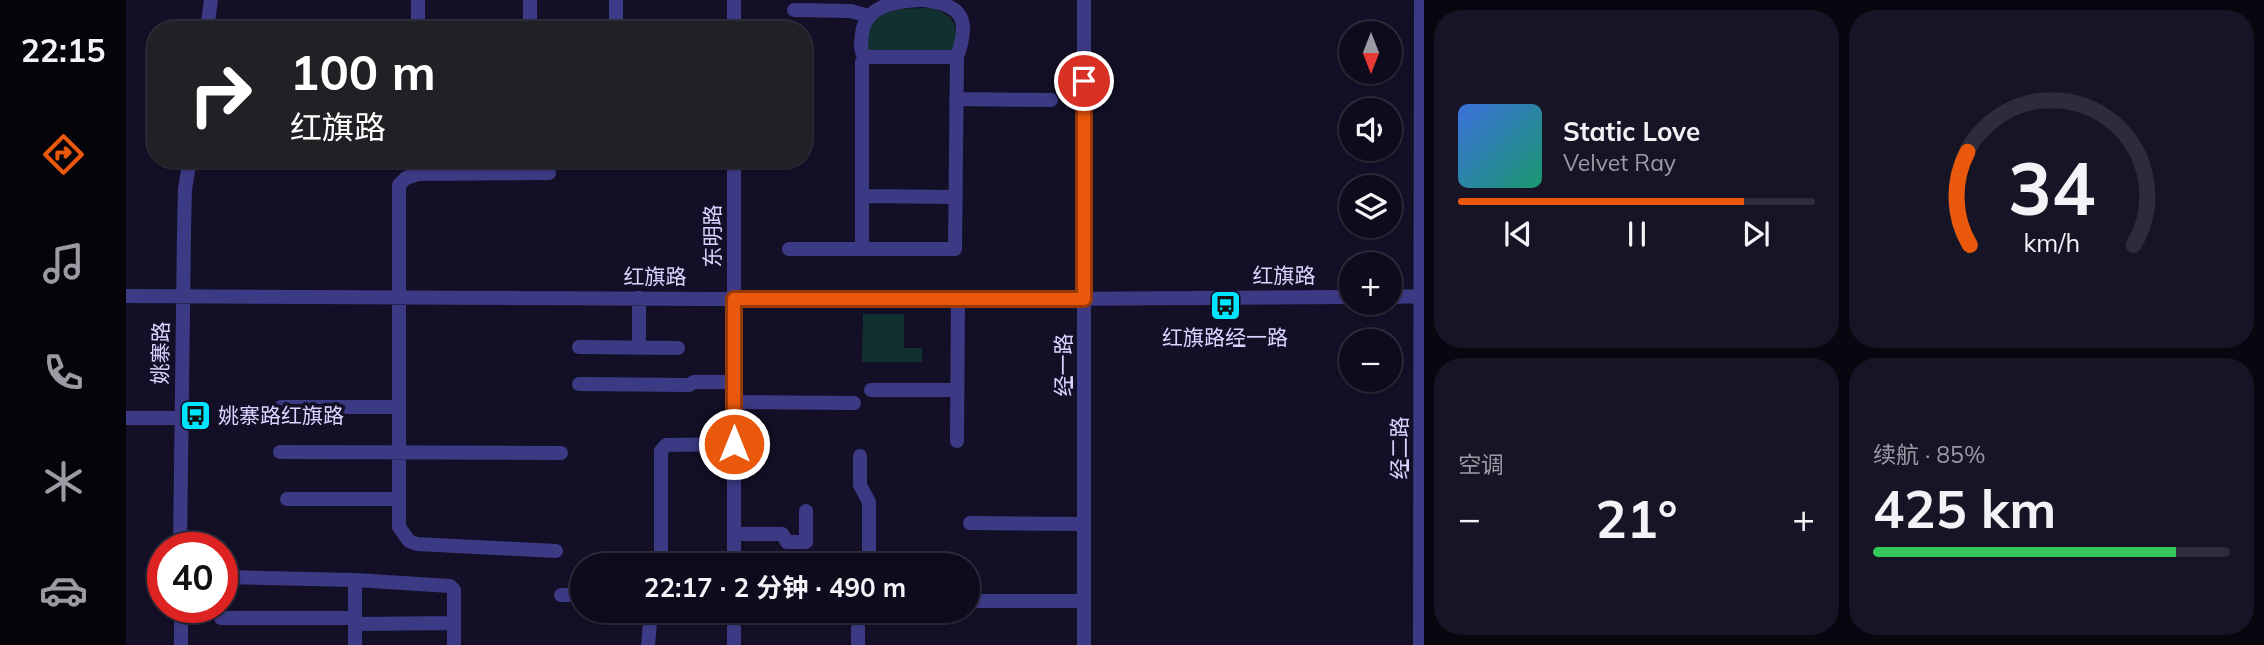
<!DOCTYPE html>
<html lang="zh">
<head>
<meta charset="utf-8">
<style>
	body { margin:0; font-family:Mulish,"Noto Sans SC",sans-serif; background:#171425; color:#f1f3f6; height:100vh; display:flex; flex-direction:column; font-size:26px; white-space:nowrap }
	* { box-sizing:border-box; margin:0 }
	p { font-size:23px; color:#9b9ba3 }
	.icon { flex:none; width:38px; height:38px; fill:none; stroke:currentColor; stroke-width:2; stroke-linecap:round; stroke-linejoin:round }
	.map { position:relative; flex:1; overflow:hidden }
	.panel { display:flex; flex-direction:column; gap:10px; padding:10px; background:#08060f; width:840px }
	.panel>* { flex:none }
	.guide { position:absolute; left:21px; top:21px; width:665px; height:147px; border-radius:28px; box-shadow:0 2px 5px #0004,0 0 0 2px #2e2b3b; background:#202124; color:#fff; overflow:hidden }
	.needle { width:46px; rotate:180deg }
	.buttons { position:absolute; left:1213px; top:21px; display:grid; gap:14px }
	.buttons a { display:grid; place-items:center; width:63px; height:63px; border-radius:50%; background:#0e0b1c; box-shadow:0 2px 5px #0004,0 0 0 2px #2e2b3b; font-size:35px }
	.speed { position:absolute; left:21px; top:532px; display:flex; gap:14px; font-size:35px; font-weight:700; text-align:center }
	.speed>* { display:grid; place-content:center; width:91px; height:91px; border-radius:50%; background:#0e0b1c; box-shadow:0 2px 5px #0004,0 0 0 2px #2e2b3b; line-height:1 }
	.speed .limit { border:10px solid #d22; background:#fff; color:#111 }
	.pin { position:absolute; display:grid; place-items:center; width:60px; height:60px; color:#fff; margin:-30px; border:4px solid #fff; border-radius:50%; box-shadow:0 2px 7px #0007 }
	.me { position:absolute; width:77px; margin:-38px; rotate:0deg; stroke-linejoin:round; filter:drop-shadow(0 0 5px #0008) }
	.turn { display:flex; align-items:center; gap:24px; height:147px; padding:0 28px; font-size:32px }
	.turn .icon { width:91px; height:91px; stroke-width:2.5 }
	.turn b { display:block; font-size:49px; line-height:60px }
	.big { font-size:52px; font-weight:700; line-height:1.1 }
	.panel .card { flex:1; display:flex; flex-direction:column; justify-content:center; gap:10px; min-width:0; padding:0 24px; border-radius:28px; background:#171425 }
	.panel .dial { align-items:center; gap:0 }
	.dial svg { height:182px; overflow:visible; fill:none; stroke:#2e2b3b; stroke-width:7; stroke-linecap:round; text-anchor:middle }
	.dial text { fill:#f1f3f6; stroke:none }
	.song { display:flex; align-items:center; gap:21px }
	.cover { width:84px; height:84px; border-radius:10px; background:linear-gradient(135deg,hsl(220 70% 55%),hsl(160 70% 35%)) }
	.played { height:7px; border-radius:4px; background:linear-gradient(90deg,#ea580c 80%,#2e2b3b 80%) }
	.keys { display:flex; justify-content:space-around; direction:ltr }
	.heat { display:flex; justify-content:space-between; align-items:center; font-size:38px; direction:ltr }
	.charge { height:10px; border-radius:5px; background:linear-gradient(90deg,#34c759 85%,#2e2b3b 0) }
	.panel .tiles { flex:1; display:grid; gap:10px; grid-template-columns:repeat(2,1fr) }
	.trip { position:absolute; left:444px; top:553px; width:410px; height:70px; border-radius:35px; background:#0e0b1c; box-shadow:0 2px 5px #0004,0 0 0 2px #2e2b3b; font-weight:700; line-height:70px; text-align:center }
	main { display:flex; flex:1; min-height:0 }
	.tabs { display:flex; flex-direction:column; width:126px; justify-content:space-around; align-items:center; background:#06040b; color:#9b9ba3 }
	.tabs .icon { width:49px; height:49px }
	.tabs .current { color:#ea580c }
	.tabs b { font-size:32px; color:#f1f3f6 }
	.map>svg:first-child { display:block }
	.green { fill:#12302f }
	.lines { fill:none; stroke-linecap:round; stroke-linejoin:round }
	.minor { stroke:#3d3a85; stroke-width:14 }
	.route-casing { stroke:#983908; stroke-width:18 }
	.route { stroke:#ea580c; stroke-width:12 }
	.labels { text-anchor:middle; stroke-width:7; stroke-linejoin:round; paint-order:stroke }
	.street-label { font-size:21px; fill:#d9d4ff; stroke:#130f26 }
	.poi-label { font-size:21px; fill:#d9d4ff; stroke:#130f26 }
</style>
</head>
<body>
<main>
<nav class="tabs">
<b>22:15</b>
<svg class="icon current" aria-label="directions" viewBox="0 0 24 24"><path d="M12 3l9 9-9 9-9-9zM9 14v-3h6M13 9l2 2-2 2"/></svg>
<svg class="icon" aria-label="music" viewBox="0 0 24 24"><path d="M9 18V5l10-2v13"/><circle cx="6" cy="18" r="3"/><circle cx="16" cy="16" r="3"/></svg>
<svg class="icon" aria-label="phone" viewBox="0 0 24 24"><path d="M5 4h4l2 5-3 2q2 4 5 5l2-3 5 2v4C11 20 4 13 5 4z"/></svg>
<svg class="icon" aria-label="climate" viewBox="0 0 24 24"><path d="M12 3v18M4 7l16 10M4 17L20 7"/></svg>
<svg class="icon" aria-label="car" viewBox="0 0 24 24"><path d="M5 17H2v-5l4-1 3-4h7l3 4 3 1v5h-3M9 17h6M6 11h13"/><circle cx="7" cy="17" r="2"/><circle cx="17" cy="17" r="2"/></svg>
</nav>
<div class="map">
<svg width="1298" height="645" viewBox="0 0 1298 645">
	<rect width="100%" height="100%" fill="#130f26"/>
	<path class="green" d="M 804,8 C 829,13 836,30 825,53 L 743,53 L 738,42 L 745,19 L 769,9 Z
		M 737,314 L 778,314 L 778,348 L 796,348 L 796,362 L 736,362 Z"/>
	<g class="lines">
		<path class="minor" d="M 292,0 L 292,30
			M 404,0 L 404,30
			M 490,0 L 490,30
			M 608,0 L 608,30
			M 668,10 L 725,11 L 742,16
			M 81,30 L 85,0
			M 738,57 L 831,57 C 844,20 838,5 798,0
			M 830,99 L 925,100
			M 423,173 L 292,174 L 280,178 L 273,185 L 273,527 L 283,541 L 291,544 L 430,551
			M 736,196 L 830,197
			M 663,249 L 829,249 L 831,57
			M 736,249 L 736,62 L 738,57 C 734,49 735,43 736,34 C 739,6 769,1 794,0
			M 0,296 L 794,300 L 1225,297
			M 1264,297 L 1298,296
			M 453,347 L 552,348
			M 513,348 L 513,298
			M 453,384 L 563,385 L 568,382 L 608,382
			M 745,390 L 831,390
			M 608,402 L 728,403
			M 155,407 L 273,407
			M 0,418 L 55,418
			M 831,441 L 832,299
			M 154,452 L 435,453
			M 734,456 L 734,485 L 743,502 L 743,565
			M 161,499 L 273,499
			M 844,523 L 958,524
			M 608,534 L 656,534 L 661,542 L 680,542 L 680,511
			M 54,548 L 58,232 L 59,189 L 64,159
			M 535,565 L 535,451 L 540,445 L 608,444
			M 608,565 L 608,159
			M 101,577 L 229,580 L 324,586 L 328,590 L 328,645
			M 435,595 L 457,595
			M 845,601 L 958,601
			M 55,607 L 55,645
			M 608,611 L 608,645
			M 95,618 L 229,618
			M 229,624 L 328,623
			M 229,645 L 229,580
			M 522,645 L 525,611
			M 732,645 L 732,611
			M 958,645 L 958,0
			M 1294,645 L 1295,0"/>
	</g>
	<g class="lines">
		<defs>
			<path id="route" d="M 608,444 L 608,299 L 958,299 L 958,81"/>
		</defs>
		<use href="#route" class="route-casing"/>
		<use href="#route" class="route"/>
	</g>
	<defs>
		<symbol id="bus-square" viewBox="-11 -11 22 22"><rect x="-9" y="-9" width="18" height="18" rx="4" fill="#00e5ff" stroke="#130f26"/><path d="M-5-6H5V4H4V6H2V4H-2V6H-4V4H-5ZM-3.5-4V0h7V-4ZM-3.5 1.2v1.5H-2V1.2ZM2 1.2v1.5H3.5V1.2Z" fill="#111"/></symbol>
	</defs>
	<g fill-rule="evenodd">
		<use href="#bus-square" x="1082" y="288" width="35" height="35"/>
		<use href="#bus-square" x="52" y="398" width="35" height="35"/>
	</g>
	<g class="labels">
		<g class="street-label">
			<text transform="translate(587 236) rotate(-90)" y="7">东明路</text>
			<text x="1158" y="283">红旗路</text>
			<text x="529" y="284">红旗路</text>
			<text transform="translate(35 353) rotate(-89)" y="7">姚寨路</text>
			<text transform="translate(938 365) rotate(-90)" y="7">经一路</text>
			<text transform="translate(1274 448) rotate(-90)" y="7">经二路</text>
		</g>
		<g class="poi-label">
			<text x="1099" y="345">红旗路经一路</text>
			<text x="92" y="423" text-anchor="start">姚寨路红旗路</text>
		</g>
	</g>
</svg>
<div class="buttons">
<a><svg class="needle" viewBox="-14 -14 28 28"><path d="M0-13l5 13h-10z" fill="#e53935"/><path d="M0 13l5-13h-10z" fill="#9b9ba3"/></svg></a>
<a><svg class="icon" aria-label="sound" viewBox="0 0 24 24"><path d="M4 9h4l5-4v14l-5-4H4zM17 9q2 3 0 6"/></svg></a>
<a><svg class="icon" aria-label="layers" viewBox="0 0 24 24"><path d="M12 4l9 5-9 5-9-5zM3 14l9 5 9-5"/></svg></a>
<a>+</a>
<a>−</a>
</div>
<div class="speed"><div class="limit">40</div></div>
<div class="pin" style="left:958px;top:81px;background:#d93025"><svg class="icon" aria-label="arrive" viewBox="0 0 24 24"><path d="M6 21V4h12l-3 4 3 4H6"/></svg></div>
<svg class="me" style="left:608px;top:444px" viewBox="-20 -20 40 40"><circle r="17" fill="#ea580c" stroke="#fff" stroke-width="3"/><path d="M0-11L8 9 0 5-8 9z" fill="#fff"/></svg>
<div class="trip">22:17 · 2 分钟 · 490 m</div>
<div class="guide">
<div class="turn"><svg class="icon" aria-label="right" viewBox="0 0 24 24"><path d="M7 20v-9h11M14 6l5 5-5 5"/></svg><div><b>100 m</b>红旗路</div></div>
</div>
</div>
<section class="panel">
<div class="tiles">
<div class="card">
<div class="song"><i class="cover"></i><div><b>Static Love</b><p>Velvet Ray</p></div></div>
<div class="played"></div>
<div class="keys"><svg class="icon" aria-label="previous" viewBox="0 0 24 24"><path d="M18 5L8 12l10 7zM5 5v14"/></svg><svg class="icon" aria-label="pause" viewBox="0 0 24 24"><path d="M8 5v14M16 5v14"/></svg><svg class="icon" aria-label="next" viewBox="0 0 24 24"><path d="M6 5l10 7-10 7zM19 5v14"/></svg></div>
</div>
<div class="card dial"><svg viewBox="0 0 100 80">
<path d="M14 69A42 42 0 1 1 86 69"/>
<path d="M14 69A42 42 0 0 1 13 28" stroke="#ea580c"/>
<text x="50" y="56" font-size="32" font-weight="700">34</text>
<text x="50" y="72" font-size="11">km/h</text>
</svg></div>
<div class="card"><p>空调</p>
<div class="heat"><a>−</a><b class="big">21°</b><a>+</a></div>
</div>
<div class="card"><p>续航 · 85%</p><b class="big">425 km</b><div class="charge"></div></div>
</div>
</section>
</main>
</body>
</html>
